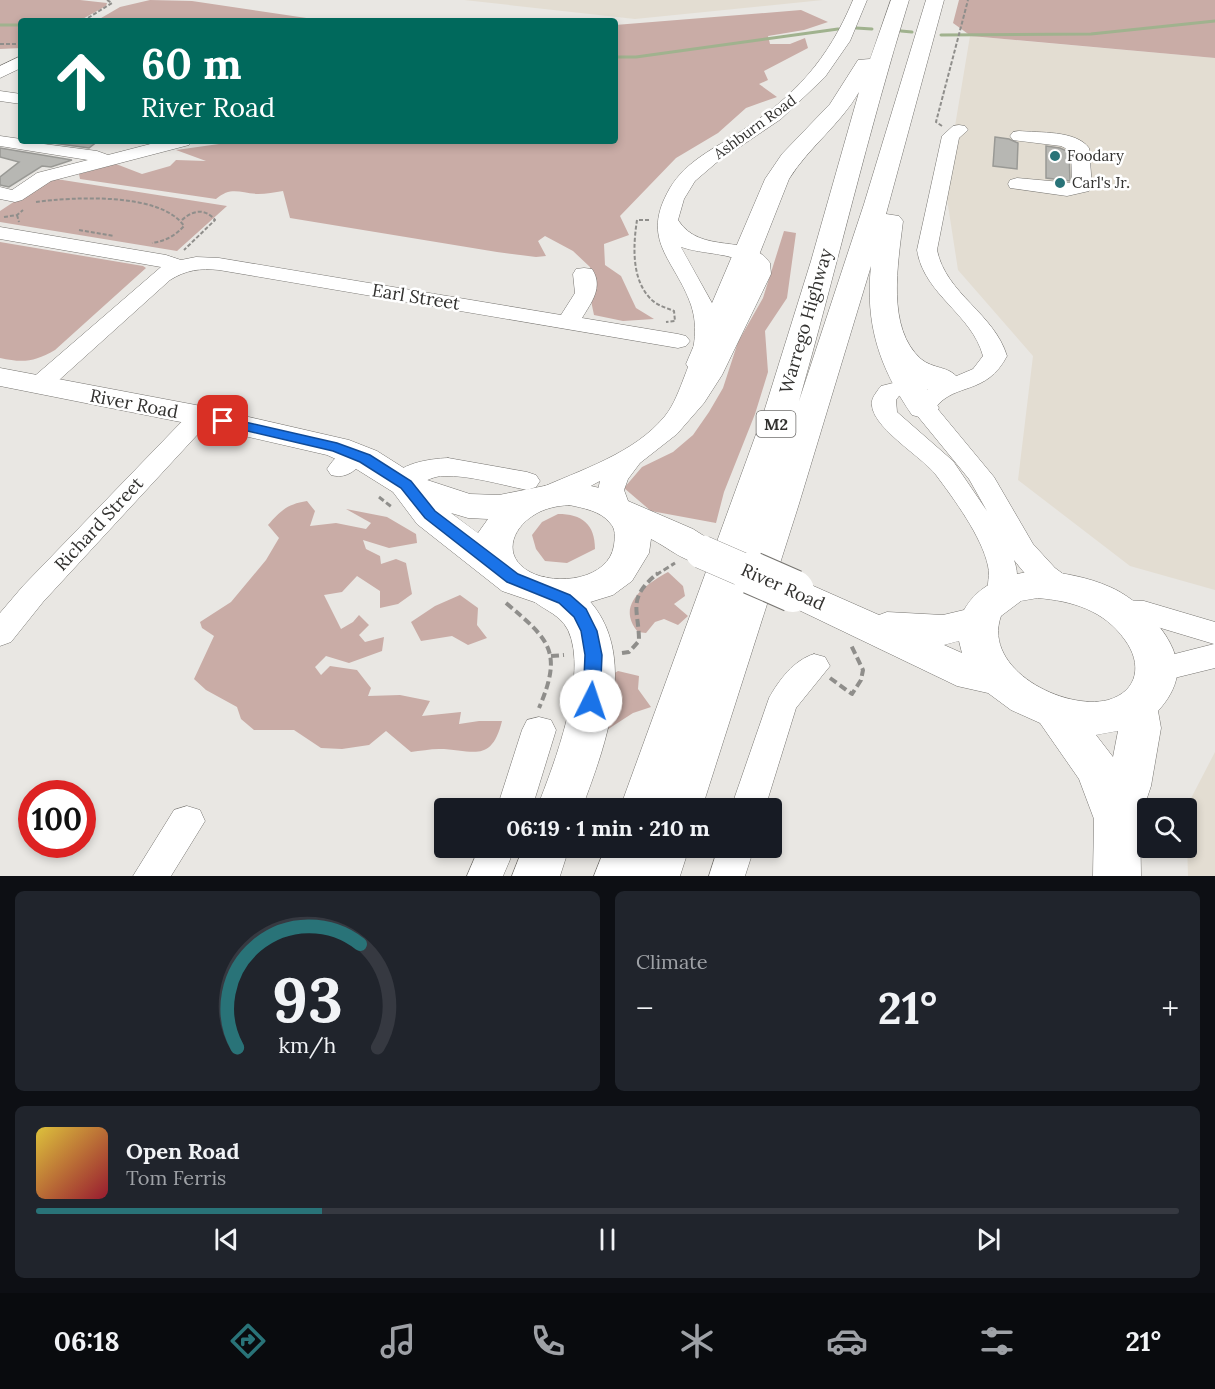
<!DOCTYPE html>
<html lang="en">
<head>
<meta charset="utf-8">
<style>
	body { margin:0; font-family:Lora,serif; background:#20242c; color:#f1f3f6; height:100vh; display:flex; flex-direction:column; font-size:22px; white-space:nowrap }
	* { box-sizing:border-box; margin:0 }
	p { font-size:20px; color:#9ea1a6 }
	.icon { flex:none; width:33px; height:33px; fill:none; stroke:currentColor; stroke-width:2; stroke-linecap:round; stroke-linejoin:round }
	.map { position:relative; height:876px; overflow:hidden }
	.drawer { display:flex; flex-direction:column; gap:15px; padding:15px; background:#0d0f14; flex:1 }
	.drawer>* { flex:none }
	.hud { position:absolute; left:18px; top:18px; width:600px; height:126px; border-radius:6px; box-shadow:0 3px 9px #0003; background:#00695c; color:#fff; overflow:hidden }
	.tools { position:absolute; left:1137px; top:798px; display:grid; gap:12px }
	.tools a { display:grid; place-items:center; width:60px; height:60px; border-radius:6px; background:#171b24; box-shadow:0 3px 9px #0003; font-size:30px }
	.speed { position:absolute; left:18px; top:780px; display:flex; gap:12px; font-size:30px; font-weight:700; text-align:center }
	.speed>* { display:grid; place-content:center; width:78px; height:78px; border-radius:50%; background:#171b24; box-shadow:0 3px 9px #0003; line-height:1 }
	.speed .limit { border:9px solid #d22; background:#fff; color:#111 }
	.pin { position:absolute; display:grid; place-items:center; width:51px; height:51px; color:#fff; margin:-26px; border-radius:12px; box-shadow:0 3px 9px #0006 }
	.me { position:absolute; width:66px; margin:-33px; rotate:4deg; stroke-linejoin:round; filter:drop-shadow(0 0 4px #0008) }
	.turn { display:flex; align-items:center; gap:21px; height:126px; padding:0 24px; font-size:27px }
	.turn .icon { width:78px; height:78px; stroke-width:2.5 }
	.turn b { display:block; font-size:42px; line-height:51px }
	.big { font-size:45px; font-weight:800; line-height:1.1 }
	.drawer .card { flex:1; display:flex; flex-direction:column; justify-content:center; gap:9px; min-width:0; padding:0 21px; border-radius:9px; background:#20242c }
	.drawer .dial { align-items:center; gap:0 }
	.dial svg { height:156px; overflow:visible; fill:none; stroke:#363941; stroke-width:7; stroke-linecap:round; text-anchor:middle }
	.dial text { fill:#f1f3f6; stroke:none }
	.song { display:flex; align-items:center; gap:18px }
	.cover { width:72px; height:72px; border-radius:9px; background:linear-gradient(135deg,hsl(50 70% 55%),hsl(350 70% 35%)) }
	.played { height:6px; border-radius:3px; background:linear-gradient(90deg,#297378 25%,#363941 25%) }
	.keys { display:flex; justify-content:space-around; direction:ltr }
	.heat { display:flex; justify-content:space-between; align-items:center; font-size:33px; direction:ltr }
	.drawer .tiles { flex:1; display:grid; gap:15px; grid-template-columns:1fr 1fr }
	.card:last-child { grid-column:span 2 }
	.trip { position:absolute; left:434px; top:798px; width:348px; height:60px; border-radius:6px; background:#171b24; box-shadow:0 3px 9px #0003; font-weight:800; line-height:60px; text-align:center }
	.dock { display:flex; height:96px; justify-content:space-around; align-items:center; background:#090b0e; color:#9ea1a6 }
	.dock .icon { width:42px; height:42px }
	.dock .selected { color:#297378 }
	.dock b { font-size:27px; color:#f1f3f6 }
	.map>svg:first-child { display:block }
	.built { fill:#e3ddd2 }
	.green { fill:#c9aca6 }
	.lines { fill:none; stroke-linecap:round; stroke-linejoin:round }
	.stream { stroke:#a0b28e; stroke-width:3 }
	.building { fill:#b7b7b3; stroke:#999995; stroke-width:1.5 }
	.minor-casing { stroke:#777571; stroke-width:1 }
	.major-casing { stroke:#777571; stroke-width:1 }
	.highway-casing { stroke:#777571; stroke-width:1 }
	.path-far2 { stroke:#8f8e8b; stroke-width:2; stroke-dasharray:4 2; stroke-linecap:butt }
	.path-far1 { stroke:#8f8e8b; stroke-width:3; stroke-dasharray:6 3; stroke-linecap:butt }
	.path { stroke:#8f8e8b; stroke-width:4; stroke-dasharray:8 4; stroke-linecap:butt }
	.minor { fill:#fff; fill-rule:evenodd }
	.major { fill:#fff; fill-rule:evenodd }
	.highway { fill:#fff; fill-rule:evenodd }
	.major-bridge-far1-casing { stroke:#777571; stroke-width:34; stroke-linecap:butt }
	.major-bridge-casing { stroke:#777571; stroke-width:44; stroke-linecap:butt }
	.major-bridge-far1 { stroke:#fff; stroke-width:33 }
	.major-bridge { stroke:#fff; stroke-width:42 }
	.route { fill:#1a73e8; stroke:#114b97; stroke-width:1.5 }
	.poi-dot { fill:#297378; stroke:#fff; stroke-width:2 }
	.labels { text-anchor:middle; stroke-width:5; stroke-linejoin:round; paint-order:stroke }
	.far-street-label { font-size:15px; fill:#32312f; stroke:#fff }
	.far-poi-label { font-size:15px; fill:#32312f; stroke:#fff; text-anchor:start }
	.shield { fill:#fff; stroke:#706f6d; stroke-width:1.5 }
	.shield-label { font-size:16px; font-weight:bold; fill:#32312f }
	.street-label { font-size:18px; fill:#32312f; stroke:#fff }
</style>
</head>
<body>
<div class="map">
<svg width="1215" height="876" viewBox="0 0 1215 876">
	<rect width="100%" height="100%" fill="#e9e7e3"/>
	<path class="built" d="M 464,0 L 823,0 L 635,19 Z
		M 970,36 L 1215,58 L 1215,590 L 1130,566 L 1018,480 L 1033,356 L 958,270 L 945,186 Z
		M 1215,752 L 1215,876 L 1188,876 L 1186,808 Z"/>
	<path class="green" d="M 0,0 L 80,0 L 107,3 L 106,6 L 79,21 L 21,21 L 21,48 L 0,49 Z
		M 150,0 L 192,1 L 320,20 L 354,21 L 96,21 L 120,7 Z
		M 959,0 L 1215,0 L 1215,58 L 971,36 L 953,23 Z
		M 801,10 L 828,22 L 804,30 L 768,36 L 770,44 L 790,44 L 805,38 L 808,48 L 764,71 L 768,80 L 759,84 L 777,97 L 746,108 L 718,133 L 676,158 L 620,216 L 629,235 L 604,244 L 605,265 L 621,276 L 636,308 L 654,319 L 623,321 L 594,315 L 590,296 L 590,267 L 573,251 L 545,236 L 538,241 L 546,256 L 536,257 L 497,252 L 290,218 L 283,191 C 275,192 266,194 258,194 C 240,193 231,186 216,199 L 80,179 L 79,174 L 116,164 L 142,174 L 170,166 L 176,160 L 206,161 L 176,150 L 219,144 L 216,141 L 615,141 L 615,25 Z
		M 50,178 L 227,206 L 177,251 L 0,222 L 0,211 Z
		M 784,231 L 796,233 L 787,298 L 765,331 L 768,372 L 755,414 L 724,492 L 716,523 L 651,511 L 624,488 L 642,467 L 673,452 L 693,435 L 709,412 L 723,388 L 738,342 L 763,298 Z
		M 0,242 L 143,266 L 146,268 L 55,350 C 34,362 23,363 0,358 Z
		M 307,501 L 315,511 L 310,526 L 336,523 L 366,529 L 371,523 L 346,509 L 387,517 L 416,534 L 417,543 L 389,548 L 363,540 L 366,549 L 380,556 L 381,564 L 396,559 L 406,563 L 412,594 L 398,604 L 380,608 L 380,591 L 357,576 L 342,592 L 324,595 L 341,629 L 353,622 L 359,615 L 369,625 L 359,635 L 365,642 L 384,637 L 382,651 L 349,663 L 326,656 L 315,667 L 321,675 L 330,666 L 357,670 L 371,688 L 368,696 L 400,695 L 430,701 L 422,716 L 461,712 L 459,724 L 479,721 L 502,721 C 491,765 472,749 439,749 C 430,749 420,751 411,752 L 386,731 L 369,745 L 342,749 L 321,748 L 294,730 L 254,730 L 241,719 L 237,707 L 206,690 L 194,679 L 214,636 L 202,628 L 200,622 L 231,602 L 266,560 L 279,538 L 268,525 C 281,510 288,504 307,501 Z
		M 558,514 C 582,514 595,524 595,549 L 567,563 L 545,561 L 536,549 L 532,535 L 542,522 Z
		M 668,572 L 683,586 L 685,596 L 674,604 L 688,616 L 678,625 L 664,619 L 655,622 L 646,633 L 638,632 C 615,605 645,585 668,572 Z
		M 460,595 L 478,608 L 477,625 L 487,638 L 468,645 L 452,636 L 421,641 L 411,622 L 435,606 Z
		M 618,671 L 639,676 L 638,689 L 651,707 L 633,713 L 602,733 L 606,678 Z"/>
	<g class="lines">
		<path class="stream" d="M 0,25 L 21,25
			M 856,28 L 872,29
			M 901,31 L 912,32
			M 941,35 L 1091,34 L 1215,21
			M 615,57 L 636,57 L 838,29"/>
	</g>
	<path class="building" d="M 995,137 L 1009,139 L 1018,143 L 1017,169 L 993,166 Z
		M 38,141 L 98,141 L 89,148 Z
		M 1046,146 L 1060,148 L 1069,152 L 1070,181 L 1046,178 Z
		M 0,148 L 72,160 L 51,167 L 42,166 L 9,187 L 0,185 L 0,177 L 19,162 L 0,157 Z"/>
	<g class="lines">
		<defs>
			<path id="minor" d="M 853,0 L 867,0 L 850,41 L 825,77 L 781,119 L 716,163 L 695,181 L 684,199 L 678,220 C 701,256 749,232 770,263 L 771,274 L 722,375 L 704,403 L 677,434 L 640,463 L 628,479 L 624,490 L 631,509 L 627,516 L 617,518 L 607,516 L 598,490 L 600,481 C 582,490 557,508 536,502 L 533,496 L 536,490 C 580,470 634,454 665,416 C 674,405 680,388 685,375 C 694,353 699,329 691,305 C 675,259 639,241 670,188 C 686,161 715,148 740,132 C 795,96 828,60 853,0 ZM 681,247 C 704,255 730,252 749,265 L 749,274 L 718,336 L 713,305 Z
				M 21,56 L 21,68 L 0,78 L 0,66 Z
				M 0,91 L 21,94 L 21,104 L 0,101 Z
				M 959,125 L 965,126 L 968,130 L 959,138 L 937,250 C 946,294 994,313 1007,356 C 986,396 956,382 936,407 L 994,477 L 1033,544 L 1055,568 L 1070,579 L 1075,586 L 1070,593 C 1047,601 1028,578 1014,560 C 1019,573 1018,590 1011,602 L 1001,605 L 991,602 C 984,589 991,579 988,566 C 982,537 954,499 936,475 C 923,457 868,426 872,401 C 873,396 878,390 881,386 L 929,374 L 937,376 L 940,383 L 973,369 L 983,356 C 972,314 924,295 917,250 L 942,136 L 953,126 ZM 928,389 L 920,394 L 911,408 L 969,479 L 987,511 L 953,461 L 897,412 L 896,400 L 899,396 Z
				M 1019,131 C 1039,133 1076,130 1089,148 L 1092,187 L 1089,191 L 1067,196 L 1010,188 L 1008,184 L 1010,180 L 1017,178 L 1072,183 L 1071,151 L 1061,146 L 1013,140 L 1010,136 L 1013,132 Z
				M 0,136 L 21,139 L 21,141 L 97,151 L 108,155 L 162,141 L 192,141 L 189,145 L 51,181 L 22,200 L 15,202 L 0,199 L 0,187 L 12,190 L 37,173 L 88,160 L 0,146 Z
				M 0,227 L 166,255 L 181,260 L 196,257 L 219,258 L 561,315 L 575,293 L 573,274 L 576,269 L 584,268 L 592,269 C 604,287 591,303 582,318 L 678,334 L 686,336 L 690,341 L 686,346 L 678,348 L 219,270 C 200,268 186,270 170,280 L 48,390 L 39,392 L 30,390 L 27,385 L 30,380 L 161,267 L 0,239 Z
				M 201,408 L 210,411 L 213,416 L 210,421 L 43,602 L 11,642 L 0,646 L 0,613 L 23,586 L 192,411 Z
				M 355,446 L 364,448 L 368,454 C 359,468 348,480 331,475 L 327,469 C 334,458 343,449 355,446 Z
				M 448,458 L 527,472 L 536,475 L 540,481 L 536,487 L 527,490 C 502,485 469,475 444,476 C 425,476 411,494 392,488 L 388,482 C 399,463 428,459 448,458 Z
				M 1122,600 L 1144,601 L 1215,622 L 1215,668 L 1158,682 L 1147,679 L 1142,670 L 1147,661 L 1214,644 L 1144,623 L 1122,622 L 1111,619 L 1107,611 L 1111,603 Z
				M 814,654 L 825,657 L 830,666 L 796,708 L 765,808 L 731,808 L 769,698 C 779,680 794,660 814,654 Z
				M 539,717 L 551,720 L 556,730 L 532,808 L 497,808 L 522,730 L 527,720 Z
				M 187,806 L 200,810 L 205,821 L 171,876 L 133,876 L 174,810 Z
				M 479,848 L 515,848 L 503,876 L 467,876 Z
				M 718,848 L 754,848 L 745,876 L 709,876 Z"/>
			<path id="major" d="M 0,368 L 201,406 L 349,440 L 377,451 L 418,477 L 470,494 L 499,495 L 569,481 L 604,489 L 616,493 L 628,501 L 693,529 L 715,543 L 720,552 L 715,561 C 690,569 673,550 651,539 L 649,553 L 632,581 L 613,595 L 574,607 L 543,605 L 502,591 L 417,524 L 393,492 L 353,467 L 327,455 L 201,426 L 0,386 ZM 569,505 C 583,508 601,511 610,523 C 616,529 615,537 614,545 C 609,580 556,586 530,572 C 502,557 511,529 534,515 C 545,508 557,506 569,505 ZM 451,513 L 468,518 L 488,519 L 478,533 Z
				M 1038,570 C 1063,573 1088,577 1110,587 C 1139,599 1182,641 1177,675 C 1175,689 1167,701 1158,711 L 1161,728 L 1151,786 L 1140,819 L 1141,876 L 1093,876 L 1094,819 L 1079,779 L 1040,723 L 1011,710 L 988,693 L 957,686 L 780,601 L 774,591 L 780,581 L 793,577 L 879,615 L 887,612 L 943,615 L 964,610 C 980,582 1007,575 1038,570 ZM 1038,598 C 1072,601 1104,610 1125,640 C 1142,663 1139,691 1108,700 C 1064,711 982,669 1001,616 L 1021,601 ZM 959,641 L 962,653 L 944,645 ZM 1118,731 L 1113,757 L 1096,735 Z"/>
			<path id="highway" d="M 891,0 L 909,0 C 868,132 837,267 799,401 L 864,204 L 926,0 L 944,0 L 886,214 L 899,216 L 903,221 C 898,264 886,328 921,359 C 933,369 949,366 958,378 L 953,385 L 942,387 L 923,383 L 939,408 L 934,415 L 923,418 L 912,415 C 879,367 865,324 871,266 L 798,507 L 702,808 L 620,808 L 763,415 L 811,261 L 859,92 C 840,125 809,147 789,179 L 716,364 L 712,370 L 701,373 L 690,370 L 686,364 L 765,179 L 782,154 L 830,104 L 858,60 L 870,59 Z
				M 544,577 C 557,581 576,587 586,597 C 641,653 605,746 582,808 L 537,808 C 554,764 589,675 568,630 C 558,610 535,609 525,591 L 531,581 Z
				M 523,848 L 569,848 L 560,876 L 512,876 Z
				M 605,848 L 689,848 L 680,876 L 594,876 Z"/>
		</defs>
		<use href="#minor" class="minor-casing"/>
		<use href="#major" class="major-casing"/>
		<use href="#highway" class="highway-casing"/>
		<path class="path-far2" d="M 83,21 L 112,3 L 107,0
			M 0,44 L 21,44
			M 942,126 L 936,122 L 968,0
			M 36,202 C 73,197 161,192 184,226 C 175,236 165,241 152,243
			M 17,215 L 19,222
			M 4,217 L 17,215 L 23,210
			M 182,220 C 193,210 205,208 215,220 L 184,250
			M 649,220 L 637,220 C 633,246 631,282 653,301 C 659,306 667,308 674,311 L 675,321 L 666,322
			M 79,230 L 114,236"/>
		<path class="path-far1" d="M 379,497 L 393,508
			M 656,575 L 675,563"/>
		<path class="path" d="M 506,603 C 550,640 563,652 539,708
			M 622,653 L 629,652 L 639,641 C 639,609 626,599 658,573
			M 551,656 L 564,655
			M 830,678 L 852,694 L 861,680 L 863,670 L 851,645"/>
		<use href="#minor" class="minor"/>
		<use href="#major" class="major"/>
		<use href="#highway" class="highway"/>
		<defs>
			<path id="major-bridge-far1" d="M 702,552 L 755,575"/>
			<path id="major-bridge" d="M 752,573 L 793,591"/>
		</defs>
		<use href="#major-bridge-far1" class="major-bridge-far1-casing"/>
		<use href="#major-bridge" class="major-bridge-casing"/>
		<use href="#major-bridge-far1" class="major-bridge-far1"/>
		<use href="#major-bridge" class="major-bridge"/>
	</g>
	<path class="route" d="M 223,417 L 337,443 L 370,455 L 411,481 L 435,511 L 518,574 L 570,595 L 586,609 L 597,631 L 602,655 L 600,701 L 597,706 L 591,708 L 585,706 L 583,701 L 585,655 L 581,631 L 574,617 L 559,603 L 507,582 L 425,518 L 401,488 L 360,462 L 333,451 L 218,424 L 216,421 Z"/>
	<g class="poi-dot">
		<circle cx="1055" cy="156" r="6"/>
		<circle cx="1060" cy="183" r="6"/>
	</g>
	<g class="labels">
		<g class="far-street-label">
			<text transform="translate(755 127) rotate(-36)" y="5">Ashburn Road</text>
		</g>
		<g class="far-poi-label">
			<text x="1067" y="161">Foodary</text>
			<text x="1072" y="188">Carl's Jr.</text>
		</g>
		<rect class="shield" x="756.5" y="411" width="39" height="26" rx="4.5"/>
		<g class="shield-label">
			<text x="776" y="430">M2</text>
		</g>
		<g class="street-label">
			<text transform="translate(416 297) rotate(9)" y="6">Earl Street</text>
			<text transform="translate(806 321) rotate(-74)" y="6">Warrego Highway</text>
			<text transform="translate(134 404) rotate(11)" y="6">River Road</text>
			<text transform="translate(99 524) rotate(-47)" y="6">Richard Street</text>
			<text transform="translate(783 587) rotate(24)" y="6">River Road</text>
		</g>
	</g>
</svg>
<div class="tools">
<a><svg class="icon" aria-label="search" viewBox="0 0 24 24"><circle cx="10" cy="10" r="6"/><path d="M15 15l6 6"/></svg></a>
</div>
<div class="speed"><div class="limit">100</div></div>
<div class="pin" style="left:223px;top:421px;background:#d93025"><svg class="icon" aria-label="arrive" viewBox="0 0 24 24"><path d="M6 21V4h12l-3 4 3 4H6"/></svg></div>
<svg class="me" style="left:591px;top:701px" viewBox="-20 -20 40 40"><circle r="19" fill="#fff"/><path d="M0-13L10 11 0 6-10 11z" fill="#1a73e8"/></svg>
<div class="trip">06:19 · 1 min · 210 m</div>
<div class="hud">
<div class="turn"><svg class="icon" aria-label="ahead" viewBox="0 0 24 24"><path d="M12 20V5M6 11l6-6 6 6"/></svg><div><b>60 m</b>River Road</div></div>
</div>
</div>
<section class="drawer">
<div class="tiles">
<div class="card dial"><svg viewBox="0 0 100 80">
<path d="M14 69A42 42 0 1 1 86 69"/>
<path d="M14 69A42 42 0 0 1 77 16" stroke="#297378"/>
<text x="50" y="56" font-size="32" font-weight="700">93</text>
<text x="50" y="72" font-size="11">km/h</text>
</svg></div>
<div class="card"><p>Climate</p>
<div class="heat"><a>−</a><b class="big">21°</b><a>+</a></div>
</div>
<div class="card">
<div class="song"><i class="cover"></i><div><b>Open Road</b><p>Tom Ferris</p></div></div>
<div class="played"></div>
<div class="keys"><svg class="icon" aria-label="previous" viewBox="0 0 24 24"><path d="M18 5L8 12l10 7zM5 5v14"/></svg><svg class="icon" aria-label="pause" viewBox="0 0 24 24"><path d="M8 5v14M16 5v14"/></svg><svg class="icon" aria-label="next" viewBox="0 0 24 24"><path d="M6 5l10 7-10 7zM19 5v14"/></svg></div>
</div>
</div>
</section>
<nav class="dock">
<b>06:18</b>
<svg class="icon selected" aria-label="directions" viewBox="0 0 24 24"><path d="M12 3l9 9-9 9-9-9zM9 14v-3h6M13 9l2 2-2 2"/></svg>
<svg class="icon" aria-label="music" viewBox="0 0 24 24"><path d="M9 18V5l10-2v13"/><circle cx="6" cy="18" r="3"/><circle cx="16" cy="16" r="3"/></svg>
<svg class="icon" aria-label="phone" viewBox="0 0 24 24"><path d="M5 4h4l2 5-3 2q2 4 5 5l2-3 5 2v4C11 20 4 13 5 4z"/></svg>
<svg class="icon" aria-label="climate" viewBox="0 0 24 24"><path d="M12 3v18M4 7l16 10M4 17L20 7"/></svg>
<svg class="icon" aria-label="car" viewBox="0 0 24 24"><path d="M5 17H2v-5l4-1 3-4h7l3 4 3 1v5h-3M9 17h6M6 11h13"/><circle cx="7" cy="17" r="2"/><circle cx="17" cy="17" r="2"/></svg>
<svg class="icon" aria-label="filters" viewBox="0 0 24 24"><path d="M4 7h16M4 17h16"/><circle cx="9" cy="7" r="2"/><circle cx="15" cy="17" r="2"/></svg>
<b>21°</b>
</nav>
</body>
</html>
